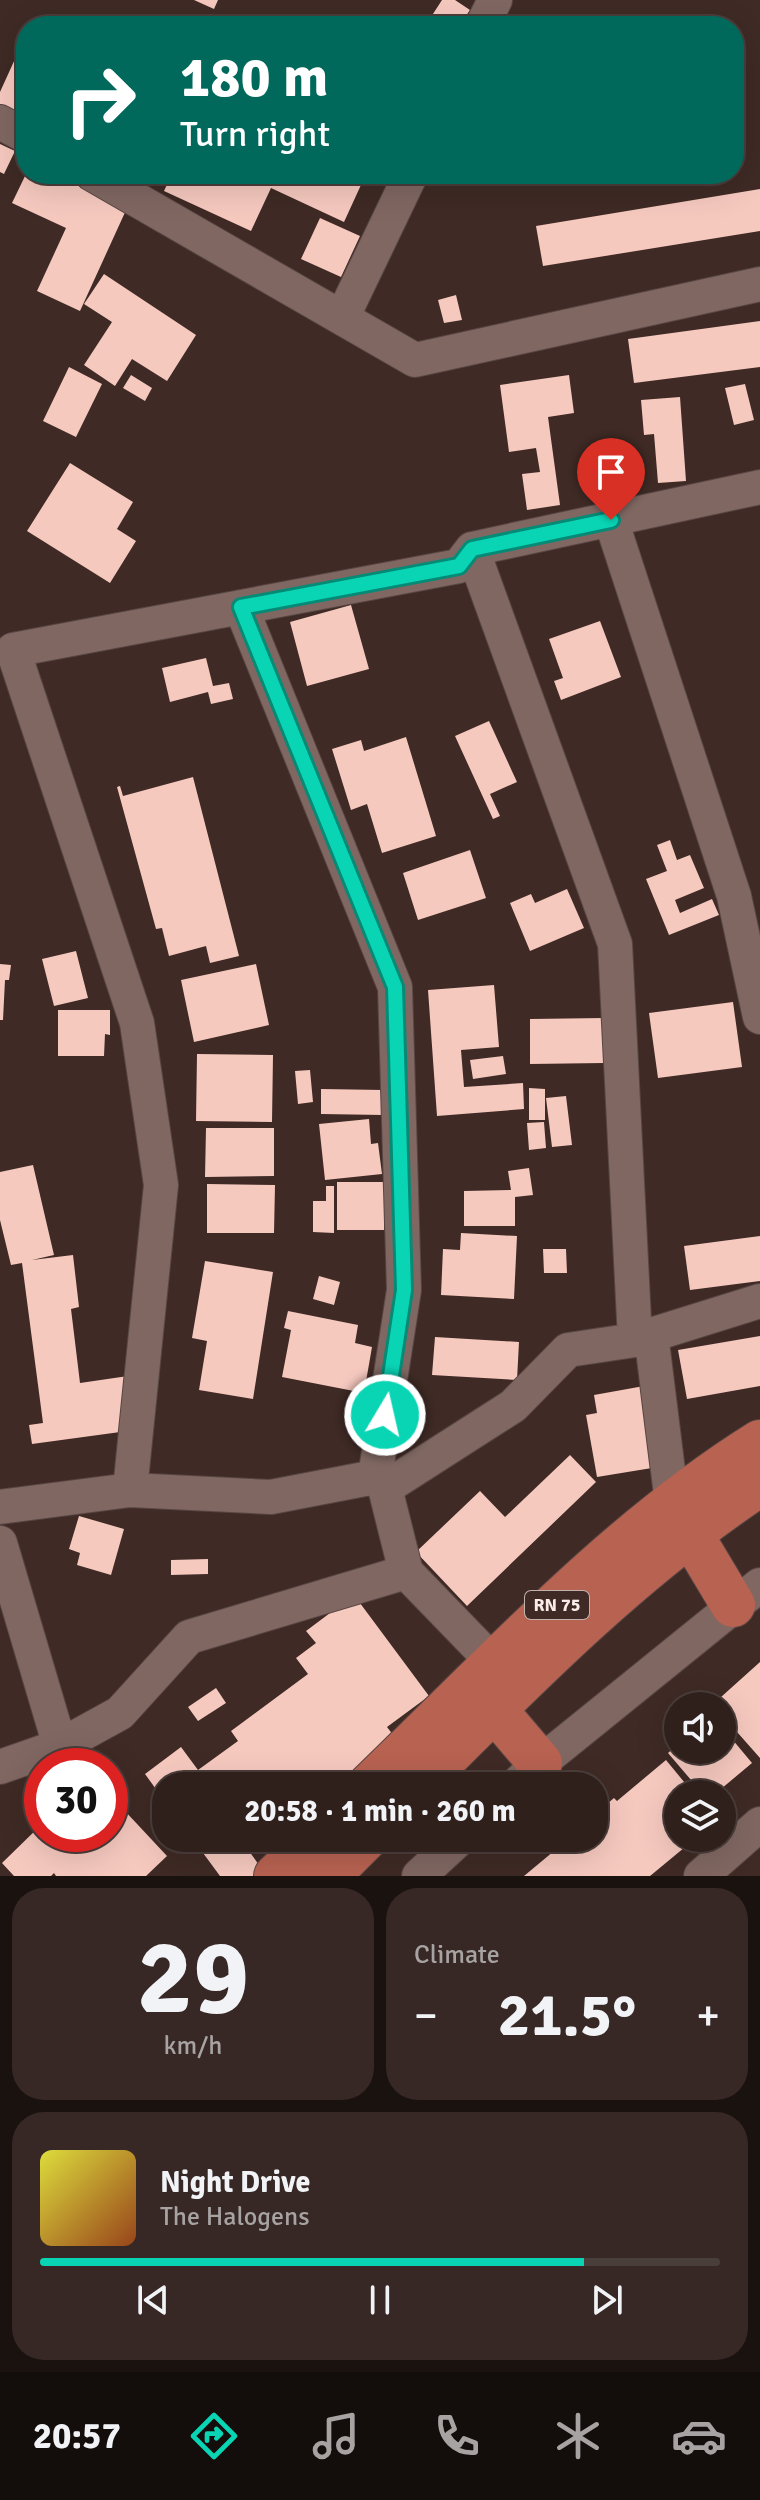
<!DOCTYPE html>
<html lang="en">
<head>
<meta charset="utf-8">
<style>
	body { margin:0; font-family:Signika,sans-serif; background:#372825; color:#f1f3f6; height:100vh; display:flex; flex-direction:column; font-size:30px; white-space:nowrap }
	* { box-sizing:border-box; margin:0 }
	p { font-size:26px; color:#a7a3a3 }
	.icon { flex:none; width:44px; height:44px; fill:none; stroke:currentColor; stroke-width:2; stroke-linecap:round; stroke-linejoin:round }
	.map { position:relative; height:1876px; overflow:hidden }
	.details { display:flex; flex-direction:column; gap:12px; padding:12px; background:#1a120f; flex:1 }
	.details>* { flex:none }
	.top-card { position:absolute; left:16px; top:16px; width:728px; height:168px; border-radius:32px; box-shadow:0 8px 32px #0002,0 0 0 2px #4a3e3b; background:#00695c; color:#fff; overflow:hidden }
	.fabs { position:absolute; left:664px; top:1692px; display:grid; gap:16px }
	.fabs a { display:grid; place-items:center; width:72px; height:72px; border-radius:50%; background:#2f201c; box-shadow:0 8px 32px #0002,0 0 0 2px #4a3e3b; font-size:40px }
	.speed { position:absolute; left:24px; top:1748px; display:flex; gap:16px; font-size:40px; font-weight:700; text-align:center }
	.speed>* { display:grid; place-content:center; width:104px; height:104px; border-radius:50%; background:#2f201c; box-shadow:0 8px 32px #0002,0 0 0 2px #4a3e3b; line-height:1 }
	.speed .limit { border:12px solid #d22; background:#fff; color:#111 }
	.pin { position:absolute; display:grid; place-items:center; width:68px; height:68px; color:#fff; margin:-82px -34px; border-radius:50% 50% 50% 0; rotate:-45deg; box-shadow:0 0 8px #0007 }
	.pin .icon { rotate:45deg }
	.me { position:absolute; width:88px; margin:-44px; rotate:9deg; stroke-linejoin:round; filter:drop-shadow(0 0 6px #0008) }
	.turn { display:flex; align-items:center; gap:28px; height:168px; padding:0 32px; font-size:36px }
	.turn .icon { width:104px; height:104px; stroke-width:2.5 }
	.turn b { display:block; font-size:56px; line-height:68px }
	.big { font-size:60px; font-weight:700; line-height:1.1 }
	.details .tile { flex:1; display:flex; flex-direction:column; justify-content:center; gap:12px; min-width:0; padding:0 28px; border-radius:32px; background:#372825 }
	.details .dial { align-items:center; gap:0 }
	.dial b { font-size:104px; line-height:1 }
	.song { display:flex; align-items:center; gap:24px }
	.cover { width:96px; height:96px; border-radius:12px; background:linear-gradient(135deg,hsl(60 70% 55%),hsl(20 70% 35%)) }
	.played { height:8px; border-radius:4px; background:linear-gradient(90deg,#09d5b5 80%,#4a3e3b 80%) }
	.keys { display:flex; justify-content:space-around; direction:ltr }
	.heat { display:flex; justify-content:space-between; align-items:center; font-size:44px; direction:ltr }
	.details .tiles { flex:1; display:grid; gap:12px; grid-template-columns:1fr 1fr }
	.tile:last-child { grid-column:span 2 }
	.trip { position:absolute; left:152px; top:1772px; width:456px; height:80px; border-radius:32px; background:#2f201c; box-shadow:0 8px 32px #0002,0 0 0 2px #4a3e3b; font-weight:700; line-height:80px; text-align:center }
	.tab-bar { display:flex; height:128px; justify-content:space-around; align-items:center; background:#130d0b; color:#a7a3a3 }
	.tab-bar .icon { width:56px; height:56px }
	.tab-bar .selected { color:#09d5b5 }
	.tab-bar b { font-size:36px; color:#f1f3f6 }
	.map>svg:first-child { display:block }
	.building { fill:#f6c9bf }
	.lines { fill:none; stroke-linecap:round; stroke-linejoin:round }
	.minor-casing { stroke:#584643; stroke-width:36 }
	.major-casing { stroke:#584643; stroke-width:46 }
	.minor { stroke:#806762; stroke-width:34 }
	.major { stroke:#b86251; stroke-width:44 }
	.route-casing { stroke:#068a76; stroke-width:20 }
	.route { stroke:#09d5b5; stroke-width:14 }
	.labels { text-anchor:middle; stroke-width:8; stroke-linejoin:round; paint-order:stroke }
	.shield { fill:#3f2a25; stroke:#c2b2ae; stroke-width:2 }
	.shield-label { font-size:18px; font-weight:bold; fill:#faece9 }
</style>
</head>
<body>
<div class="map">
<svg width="760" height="1876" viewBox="0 0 760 1876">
	<rect width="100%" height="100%" fill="#3f2a25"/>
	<path class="building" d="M 194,0 L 218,0 L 214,9 Z
		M 442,0 L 455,0 L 470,10 L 459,26 L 445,26 L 431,17 Z
		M 15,59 L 26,65 L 26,118 L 0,106 L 0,92 Z
		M 0,144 L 15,151 L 4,174 L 0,172 Z
		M 26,174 L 53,174 L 127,208 L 80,311 L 37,291 L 66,228 L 12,203 Z
		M 172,174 L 366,174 L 344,222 L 271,188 L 251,231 L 164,191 Z
		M 760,189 L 760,231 L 543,266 L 536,226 Z
		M 320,218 L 360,236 L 341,277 L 301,259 Z
		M 104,274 L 196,335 L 167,381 L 132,359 L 115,386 L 84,365 L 112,322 L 84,304 Z
		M 456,295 L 462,320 L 444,323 L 438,300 Z
		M 760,321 L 760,367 L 634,383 L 628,339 Z
		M 69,367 L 102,384 L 76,437 L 43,421 Z
		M 131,375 L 152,388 L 145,401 L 123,388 Z
		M 569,375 L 574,413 L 548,417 L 560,505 L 527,510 L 522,474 L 540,472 L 536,448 L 509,452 L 500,385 Z
		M 745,384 L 754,420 L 734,425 L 725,388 Z
		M 680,397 L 686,481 L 658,483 L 654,434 L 644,435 L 641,400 Z
		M 70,463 L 133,502 L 117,529 L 136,541 L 110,583 L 27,531 Z
		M 351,605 L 369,669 L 307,686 L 290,622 Z
		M 600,621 L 621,677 L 561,700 L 554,681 L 563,678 L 549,639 Z
		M 206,658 L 213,686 L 229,683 L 233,699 L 211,704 L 208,692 L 170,702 L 162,668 Z
		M 489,721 L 517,782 L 490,794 L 500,816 L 493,819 L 455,736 Z
		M 406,737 L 436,836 L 382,853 L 367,804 L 351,810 L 332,749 L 361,740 L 364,751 Z
		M 193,777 L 239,956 L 210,963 L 206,946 L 169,956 L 162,928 L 156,929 L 117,787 L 120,786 L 123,796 Z
		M 670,840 L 677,860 L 690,855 L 704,888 L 675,900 L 680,913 L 712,899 L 719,915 L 669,935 L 646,879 L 667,871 L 657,845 Z
		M 470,850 L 486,898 L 418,920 L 403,873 Z
		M 567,889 L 584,928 L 530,951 L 510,903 L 531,894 L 535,903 Z
		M 76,951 L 88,998 L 54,1006 L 42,959 Z
		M 0,964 L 11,965 L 9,980 L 5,980 L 3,1020 L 0,1020 Z
		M 256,964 L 269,1025 L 194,1042 L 181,980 Z
		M 494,985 L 499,1047 L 461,1050 L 464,1087 L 523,1083 L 524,1109 L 437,1116 L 428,990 Z
		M 733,1002 L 742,1067 L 658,1078 L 649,1013 Z
		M 58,1010 L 110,1010 L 110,1035 L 105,1034 L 104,1056 L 58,1056 Z
		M 604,1018 L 604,1063 L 530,1064 L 530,1019 Z
		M 197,1054 L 273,1055 L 272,1122 L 196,1121 Z
		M 503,1056 L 506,1074 L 473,1079 L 470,1060 Z
		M 310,1070 L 313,1102 L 298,1104 L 295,1071 Z
		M 529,1088 L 545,1089 L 545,1120 L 529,1120 Z
		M 321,1089 L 383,1090 L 383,1115 L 321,1114 Z
		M 566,1096 L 572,1145 L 552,1147 L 546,1098 Z
		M 369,1119 L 371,1144 L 378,1143 L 382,1174 L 325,1180 L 319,1124 Z
		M 544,1122 L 546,1148 L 529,1150 L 527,1123 Z
		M 206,1128 L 274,1128 L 274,1176 L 205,1177 Z
		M 33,1165 L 54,1255 L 32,1260 L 73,1255 L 79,1307 L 71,1309 L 80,1383 L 128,1376 L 135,1430 L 32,1444 L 29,1425 L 43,1423 L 22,1263 L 11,1265 L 0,1220 L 0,1172 Z
		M 529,1168 L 533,1195 L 515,1197 L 515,1226 L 464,1226 L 464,1191 L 511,1190 L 508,1171 Z
		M 337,1182 L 384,1182 L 384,1230 L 337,1230 Z
		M 207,1184 L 275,1185 L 274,1233 L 207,1233 Z
		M 326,1186 L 334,1186 L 334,1233 L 313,1232 L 313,1201 L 326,1201 Z
		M 461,1233 L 517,1236 L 514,1299 L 441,1295 L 443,1249 L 460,1250 Z
		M 760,1236 L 760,1281 L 690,1290 L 684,1246 Z
		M 543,1249 L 566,1249 L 567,1273 L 544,1273 Z
		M 205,1261 L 273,1272 L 253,1399 L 199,1390 L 207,1341 L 192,1338 Z
		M 319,1276 L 340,1282 L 334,1305 L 313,1299 Z
		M 288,1311 L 358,1325 L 355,1343 L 372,1347 L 364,1393 L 282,1377 L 291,1330 L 284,1328 Z
		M 760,1336 L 760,1386 L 687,1399 L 678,1350 Z
		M 435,1337 L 519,1342 L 517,1380 L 432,1375 Z
		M 644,1386 L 658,1467 L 597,1477 L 586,1415 L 597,1413 L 594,1395 Z
		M 570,1455 L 596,1482 L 467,1606 L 416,1552 L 480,1491 L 505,1517 Z
		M 79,1516 L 124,1529 L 111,1575 L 77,1565 L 80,1553 L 69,1549 Z
		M 208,1559 L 208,1574 L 171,1575 L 171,1560 Z
		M 354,1595 L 429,1696 L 387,1727 L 400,1744 L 336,1786 L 166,1786 L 166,1803 L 145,1774 L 181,1747 L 198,1770 L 238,1741 L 231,1731 L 308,1674 L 296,1658 L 316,1643 L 306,1631 Z
		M 760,1662 L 760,1758 L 722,1715 L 722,1706 L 711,1706 Z
		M 216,1688 L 226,1703 L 198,1721 L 188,1707 Z
		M 722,1727 L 752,1763 L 715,1794 L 703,1794 L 668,1753 L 678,1744 L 678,1750 L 722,1750 Z
		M 666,1760 L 694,1794 L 678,1794 L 678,1838 L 696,1838 L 650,1876 L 524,1876 L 566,1841 L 566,1838 L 594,1838 L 594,1815 L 614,1798 L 617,1801 Z
		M 110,1795 L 167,1856 L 146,1876 L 56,1876 L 54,1873 L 51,1876 L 14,1876 L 2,1863 L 42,1824 L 42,1834 L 110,1834 Z
		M 192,1838 L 266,1838 L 249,1851 L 264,1872 L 259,1876 L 220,1876 Z"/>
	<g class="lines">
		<defs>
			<path id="minor" d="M 482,26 L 495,0
				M 0,122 L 26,136
				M 92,174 L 415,360 L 760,284
				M 342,318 L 411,174
				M 611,520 L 734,896 L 760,1017
				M 241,607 L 395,987 L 404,1290 L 375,1477
				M 651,1334 L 672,1503
				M 635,1340 L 760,1301
				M 130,1490 L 161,1185 L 137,1023 L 13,650 L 459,566 L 472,549 L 760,487
				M 0,1507 L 130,1490 L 271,1497 L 375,1477 L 385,1488 L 513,1406 L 568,1350 L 635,1340 L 615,944 L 472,549
				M 0,1543 L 60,1746 L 0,1767
				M 406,1572 L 495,1664
				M 60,1746 L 120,1713 L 189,1637 L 406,1572 L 385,1488
				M 515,1786 L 540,1763 L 760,1585
				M 419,1876 L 460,1838
				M 701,1876 L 760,1824"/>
			<path id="major" d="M 675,1508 L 733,1605
				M 494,1709 L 540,1763
				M 369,1786 C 492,1667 614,1533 760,1442
				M 417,1786 C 525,1678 633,1568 760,1484
				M 276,1876 L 316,1838
				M 328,1876 L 366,1838"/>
		</defs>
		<use href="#minor" class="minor-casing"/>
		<use href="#major" class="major-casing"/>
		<use href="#minor" class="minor"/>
		<use href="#major" class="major"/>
	</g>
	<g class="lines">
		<defs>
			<path id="route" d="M 385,1415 L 404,1290 L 395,987 L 241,607 L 459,566 L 472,549 L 611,520"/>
		</defs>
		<use href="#route" class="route-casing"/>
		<use href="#route" class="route"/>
	</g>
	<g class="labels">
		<rect class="shield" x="525" y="1591" width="64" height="28" rx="6"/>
		<g class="shield-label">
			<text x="557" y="1611">RN 75</text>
		</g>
	</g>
</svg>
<div class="fabs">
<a><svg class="icon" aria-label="sound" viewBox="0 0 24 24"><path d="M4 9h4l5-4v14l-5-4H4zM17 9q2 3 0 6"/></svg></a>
<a><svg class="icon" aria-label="layers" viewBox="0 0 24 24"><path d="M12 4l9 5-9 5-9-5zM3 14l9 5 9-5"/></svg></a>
</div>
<div class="speed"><div class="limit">30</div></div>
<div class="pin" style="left:611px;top:520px;background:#d93025"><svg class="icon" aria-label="arrive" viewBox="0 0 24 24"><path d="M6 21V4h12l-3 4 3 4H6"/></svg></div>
<svg class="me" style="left:385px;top:1415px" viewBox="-20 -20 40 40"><circle r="17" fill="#09d5b5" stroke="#fff" stroke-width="3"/><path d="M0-11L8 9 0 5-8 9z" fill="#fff"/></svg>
<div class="trip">20:58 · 1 min · 260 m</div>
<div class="top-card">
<div class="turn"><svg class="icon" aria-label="right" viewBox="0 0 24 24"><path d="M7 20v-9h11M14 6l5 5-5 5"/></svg><div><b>180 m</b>Turn right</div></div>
</div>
</div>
<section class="details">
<div class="tiles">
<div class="tile dial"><b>29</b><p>km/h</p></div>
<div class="tile"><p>Climate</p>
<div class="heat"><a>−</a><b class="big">21.5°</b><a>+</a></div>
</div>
<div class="tile">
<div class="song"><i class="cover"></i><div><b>Night Drive</b><p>The Halogens</p></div></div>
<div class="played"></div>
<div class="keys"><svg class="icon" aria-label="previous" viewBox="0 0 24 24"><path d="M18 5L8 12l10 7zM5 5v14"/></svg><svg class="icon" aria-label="pause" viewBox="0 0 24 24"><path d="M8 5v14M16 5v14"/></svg><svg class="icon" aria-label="next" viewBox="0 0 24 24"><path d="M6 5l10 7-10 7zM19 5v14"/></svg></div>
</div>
</div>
</section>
<nav class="tab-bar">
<b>20:57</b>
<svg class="icon selected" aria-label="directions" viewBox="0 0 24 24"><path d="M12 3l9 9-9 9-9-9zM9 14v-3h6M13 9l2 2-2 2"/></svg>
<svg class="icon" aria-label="music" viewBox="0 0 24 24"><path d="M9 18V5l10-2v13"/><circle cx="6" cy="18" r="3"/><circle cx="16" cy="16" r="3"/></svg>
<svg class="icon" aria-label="phone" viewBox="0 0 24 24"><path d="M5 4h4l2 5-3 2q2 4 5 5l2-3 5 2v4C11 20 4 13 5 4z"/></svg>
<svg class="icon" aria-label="climate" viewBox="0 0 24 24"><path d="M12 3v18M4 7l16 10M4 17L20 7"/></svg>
<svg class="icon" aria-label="car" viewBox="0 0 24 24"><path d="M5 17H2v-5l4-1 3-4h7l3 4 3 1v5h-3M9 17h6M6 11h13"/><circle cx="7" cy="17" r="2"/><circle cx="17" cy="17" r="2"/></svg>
</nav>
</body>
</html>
